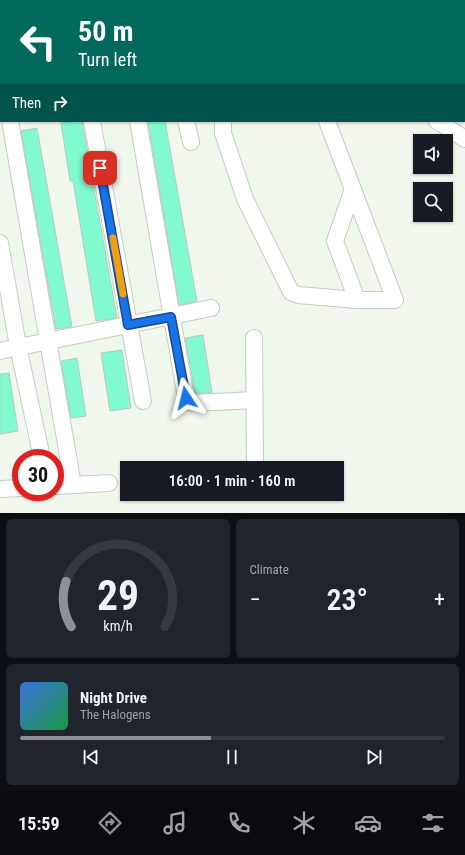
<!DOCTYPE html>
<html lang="en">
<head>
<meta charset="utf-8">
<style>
	body { margin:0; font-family:"Roboto Condensed",sans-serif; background:#20242c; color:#f1f3f6; height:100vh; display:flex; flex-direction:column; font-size:15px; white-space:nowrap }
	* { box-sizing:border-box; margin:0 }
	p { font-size:13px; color:#9ea1a6 }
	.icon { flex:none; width:22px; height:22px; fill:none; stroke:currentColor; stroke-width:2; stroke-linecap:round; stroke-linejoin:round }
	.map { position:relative; height:513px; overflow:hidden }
	.side { display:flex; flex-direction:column; gap:6px; padding:6px; background:#0d0f14; flex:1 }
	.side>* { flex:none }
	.guide { position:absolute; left:0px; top:0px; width:465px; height:122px; box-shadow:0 1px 3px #0004; background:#00695c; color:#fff; overflow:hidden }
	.controls { position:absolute; left:413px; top:134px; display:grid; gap:8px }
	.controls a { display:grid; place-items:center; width:40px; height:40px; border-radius:0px; background:#171b24; box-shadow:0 1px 3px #0004; font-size:20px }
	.speed { position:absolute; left:12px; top:449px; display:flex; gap:8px; font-size:20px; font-weight:700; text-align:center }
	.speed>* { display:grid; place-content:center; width:52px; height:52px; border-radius:50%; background:#171b24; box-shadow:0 1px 3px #0004; line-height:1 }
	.speed .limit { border:6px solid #d22; background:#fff; color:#111 }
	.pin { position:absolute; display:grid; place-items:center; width:34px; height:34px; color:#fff; margin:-17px; border-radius:8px; box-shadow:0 2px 6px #0006 }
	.me { position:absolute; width:44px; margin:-22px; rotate:350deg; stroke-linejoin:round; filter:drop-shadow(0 0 3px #0008) }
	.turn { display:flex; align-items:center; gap:14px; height:84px; padding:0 12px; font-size:18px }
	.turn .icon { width:52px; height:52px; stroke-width:2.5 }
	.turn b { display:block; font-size:28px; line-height:34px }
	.then { display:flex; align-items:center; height:38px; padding:0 12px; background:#0003; gap:8px; font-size:15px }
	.big { font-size:30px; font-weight:600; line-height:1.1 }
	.side .card { flex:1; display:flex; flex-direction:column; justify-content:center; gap:6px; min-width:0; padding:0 14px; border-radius:6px; background:#20242c }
	.side .dial { align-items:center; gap:0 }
	.dial svg { height:104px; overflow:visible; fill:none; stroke:#363941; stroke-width:7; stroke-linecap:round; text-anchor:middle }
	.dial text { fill:#f1f3f6; stroke:none }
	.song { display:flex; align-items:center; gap:12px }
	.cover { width:48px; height:48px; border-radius:6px; background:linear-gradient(135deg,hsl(220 70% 55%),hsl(140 70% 35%)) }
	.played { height:4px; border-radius:2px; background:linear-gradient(90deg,#8c9099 45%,#363941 45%) }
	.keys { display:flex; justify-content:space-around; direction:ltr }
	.heat { display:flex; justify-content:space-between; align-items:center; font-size:22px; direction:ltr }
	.side .tiles { flex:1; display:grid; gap:6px; grid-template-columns:1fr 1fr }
	.card:last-child { grid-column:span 2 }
	.trip { position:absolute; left:120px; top:461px; width:224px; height:40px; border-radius:0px; background:#171b24; box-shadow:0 1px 3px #0004; font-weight:600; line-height:40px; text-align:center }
	.tabs { display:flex; height:64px; justify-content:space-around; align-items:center; background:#090b0e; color:#9ea1a6 }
	.tabs .icon { width:28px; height:28px }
	.tabs .current { color:#8c9099 }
	.tabs b { font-size:18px; color:#f1f3f6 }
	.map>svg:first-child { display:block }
	.building { fill:#82fad0; stroke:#b9c7c1 }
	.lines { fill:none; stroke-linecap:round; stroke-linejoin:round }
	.minor-casing { stroke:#c4ccc1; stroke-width:18 }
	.minor { stroke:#fff; stroke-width:16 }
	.route-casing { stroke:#114b97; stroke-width:10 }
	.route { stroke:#1a73e8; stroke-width:7 }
	.slow { stroke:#f59e0b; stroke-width:7 }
</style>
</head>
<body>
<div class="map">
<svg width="465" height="513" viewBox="0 0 465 513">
	<rect width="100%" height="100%" fill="#f0f8ed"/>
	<path class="building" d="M 74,121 L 82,121 L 117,318 L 96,321 L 73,181 L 70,181 L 61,123 Z
		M 148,121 L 165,121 L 197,301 L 179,305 Z
		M 37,128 L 72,327 L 56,329 L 21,131 Z
		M 203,335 L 212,393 L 195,393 L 185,338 Z
		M 122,350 L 131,408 L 110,411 L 101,353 Z
		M 77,358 L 86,416 L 71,418 L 61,361 Z
		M 9,373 L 18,431 L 0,434 L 0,374 Z"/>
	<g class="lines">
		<defs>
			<path id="minor" d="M 374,0 L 377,1
				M 155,1 L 160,0
				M 266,1 L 267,0
				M 409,1 L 410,0
				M 0,31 L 1,31
				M 0,63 L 1,69
				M 10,121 L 73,485
				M 92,121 L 143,401
				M 138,121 L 186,398 L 189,402 L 194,403 L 254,400
				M 186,121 L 191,142
				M 223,121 L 223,133 L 245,199 L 291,292 L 298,295 L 357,300 L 395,300 L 327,121
				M 437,121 L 465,139
				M 353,189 L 335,241 L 357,300
				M 0,243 L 18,346 L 42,458
				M 254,338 L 255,468
				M 0,351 L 211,308
				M 55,486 L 109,483
				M 0,489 L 21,488"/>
		</defs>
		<use href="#minor" class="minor-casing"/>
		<use href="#minor" class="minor"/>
	</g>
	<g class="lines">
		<defs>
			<path id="route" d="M 100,168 L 128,325 L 171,317 L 186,398"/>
		</defs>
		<use href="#route" class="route-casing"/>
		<use href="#route" class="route"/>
		<path class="slow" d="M 113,238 L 123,294"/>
	</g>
</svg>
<div class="controls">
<a><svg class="icon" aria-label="sound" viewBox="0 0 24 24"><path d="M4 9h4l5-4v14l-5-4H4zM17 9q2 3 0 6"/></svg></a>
<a><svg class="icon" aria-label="search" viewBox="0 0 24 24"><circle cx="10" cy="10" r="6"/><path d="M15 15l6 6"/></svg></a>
</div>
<div class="speed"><div class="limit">30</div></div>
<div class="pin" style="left:100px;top:168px;background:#d93025"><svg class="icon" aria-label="arrive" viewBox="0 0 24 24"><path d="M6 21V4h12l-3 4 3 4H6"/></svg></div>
<svg class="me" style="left:186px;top:398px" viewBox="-20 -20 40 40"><path d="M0-17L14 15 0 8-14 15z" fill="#1a73e8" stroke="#fff" stroke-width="4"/></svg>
<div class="trip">16:00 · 1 min · 160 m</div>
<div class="guide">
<div class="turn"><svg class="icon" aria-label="left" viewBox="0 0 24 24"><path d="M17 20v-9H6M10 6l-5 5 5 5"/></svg><div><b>50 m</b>Turn left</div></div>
<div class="then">Then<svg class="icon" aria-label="right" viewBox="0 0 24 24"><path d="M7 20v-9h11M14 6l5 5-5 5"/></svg></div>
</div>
</div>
<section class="side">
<div class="tiles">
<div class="card dial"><svg viewBox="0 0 100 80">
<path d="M14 69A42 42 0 1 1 86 69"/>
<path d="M14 69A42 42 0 0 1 10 34" stroke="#8c9099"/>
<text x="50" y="56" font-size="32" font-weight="700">29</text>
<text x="50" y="72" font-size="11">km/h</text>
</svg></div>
<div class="card"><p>Climate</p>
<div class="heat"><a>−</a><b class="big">23°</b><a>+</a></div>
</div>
<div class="card">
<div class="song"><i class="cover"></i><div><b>Night Drive</b><p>The Halogens</p></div></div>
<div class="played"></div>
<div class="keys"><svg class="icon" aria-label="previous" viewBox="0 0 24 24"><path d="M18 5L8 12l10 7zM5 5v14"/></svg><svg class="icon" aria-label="pause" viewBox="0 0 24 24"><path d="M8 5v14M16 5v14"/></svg><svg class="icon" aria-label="next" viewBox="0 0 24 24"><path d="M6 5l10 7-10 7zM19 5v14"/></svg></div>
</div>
</div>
</section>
<nav class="tabs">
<b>15:59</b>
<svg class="icon current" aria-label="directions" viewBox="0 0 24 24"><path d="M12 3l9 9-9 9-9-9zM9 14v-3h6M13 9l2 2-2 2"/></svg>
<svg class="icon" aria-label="music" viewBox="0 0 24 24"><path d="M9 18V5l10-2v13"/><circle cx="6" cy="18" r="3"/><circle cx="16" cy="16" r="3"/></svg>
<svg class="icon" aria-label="phone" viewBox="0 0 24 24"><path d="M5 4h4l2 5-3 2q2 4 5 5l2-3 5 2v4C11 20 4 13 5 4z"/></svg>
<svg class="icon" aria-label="climate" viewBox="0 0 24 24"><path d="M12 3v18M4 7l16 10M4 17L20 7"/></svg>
<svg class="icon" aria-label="car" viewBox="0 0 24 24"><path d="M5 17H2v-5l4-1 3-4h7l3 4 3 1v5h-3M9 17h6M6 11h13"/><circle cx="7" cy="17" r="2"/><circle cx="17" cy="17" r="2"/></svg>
<svg class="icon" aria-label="filters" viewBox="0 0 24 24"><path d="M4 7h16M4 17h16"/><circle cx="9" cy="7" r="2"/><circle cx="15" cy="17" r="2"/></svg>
</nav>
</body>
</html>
